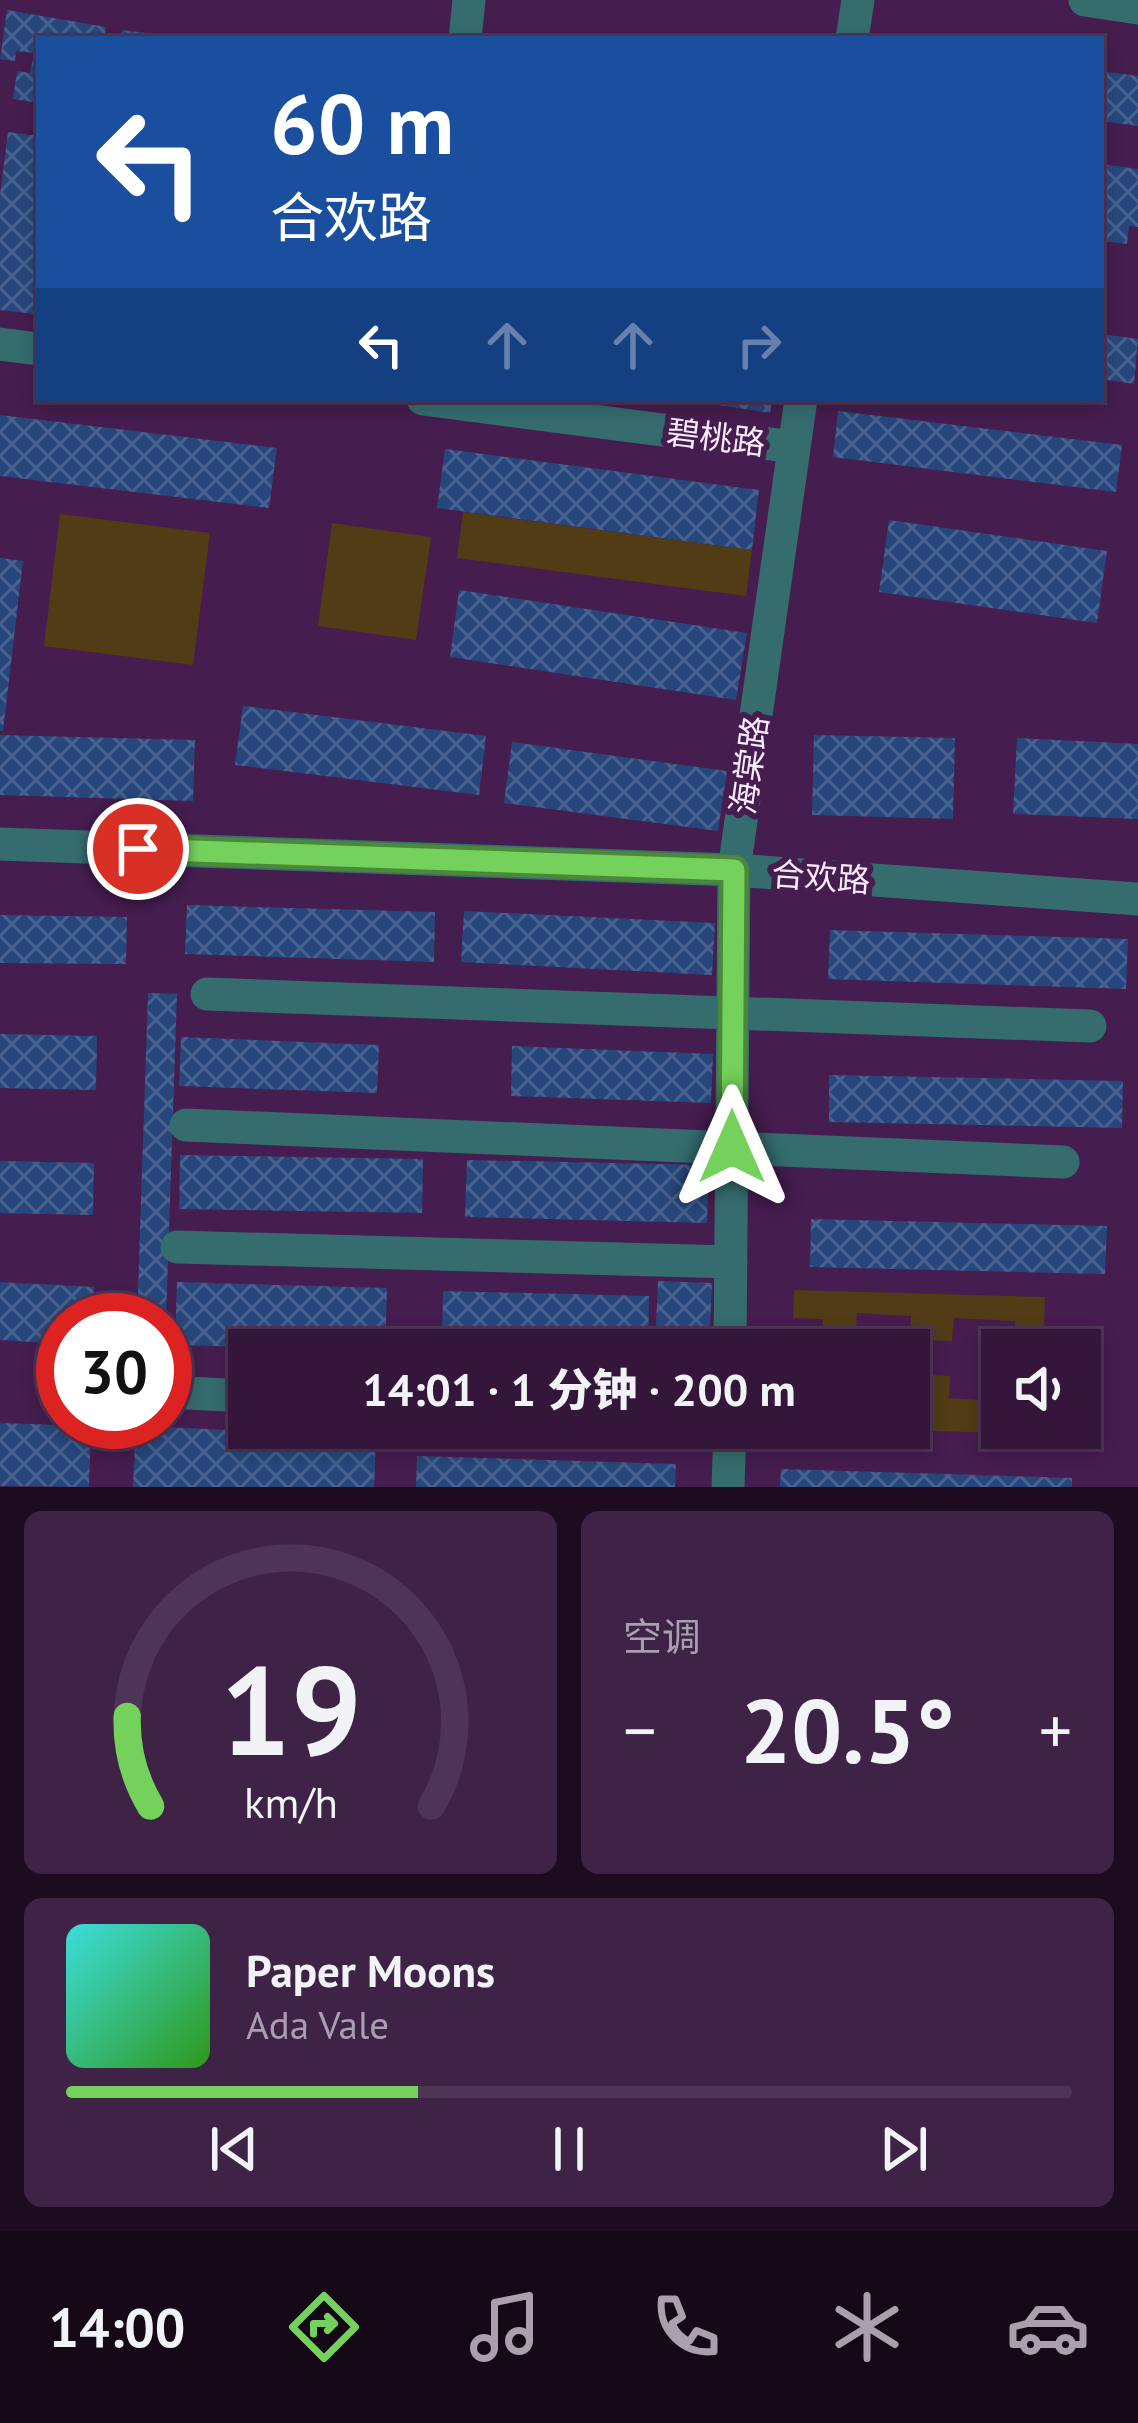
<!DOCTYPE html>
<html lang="zh">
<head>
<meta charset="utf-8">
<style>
	body { margin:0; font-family:"PT Sans","Noto Sans SC",sans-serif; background:#3f2346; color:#f1f3f6; height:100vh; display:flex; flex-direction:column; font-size:45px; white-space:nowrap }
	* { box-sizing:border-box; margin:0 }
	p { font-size:39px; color:#a99faf }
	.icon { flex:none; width:66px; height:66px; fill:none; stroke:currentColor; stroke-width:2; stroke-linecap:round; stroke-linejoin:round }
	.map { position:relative; height:1487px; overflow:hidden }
	.panel { display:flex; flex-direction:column; gap:24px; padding:24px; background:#1d0c20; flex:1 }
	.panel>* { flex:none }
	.guide { position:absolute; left:36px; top:36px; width:1068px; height:366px; border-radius:0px; box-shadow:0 6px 18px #0003,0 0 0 3px #4e3555; background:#1a4fa0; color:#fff; overflow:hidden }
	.controls { position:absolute; left:981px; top:1329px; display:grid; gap:24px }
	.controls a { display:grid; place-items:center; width:120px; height:120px; border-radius:0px; background:#34163b; box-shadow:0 6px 18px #0003,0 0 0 3px #4e3555; font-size:60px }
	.speed { position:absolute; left:36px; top:1293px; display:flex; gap:24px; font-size:60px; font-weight:700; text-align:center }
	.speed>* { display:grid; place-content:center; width:156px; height:156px; border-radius:50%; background:#34163b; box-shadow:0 6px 18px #0003,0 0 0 3px #4e3555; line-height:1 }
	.speed .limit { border:18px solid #d22; background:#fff; color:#111 }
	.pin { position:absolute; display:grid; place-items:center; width:102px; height:102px; color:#fff; margin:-51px; border:6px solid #fff; border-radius:50%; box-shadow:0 3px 12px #0007 }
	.me { position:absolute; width:132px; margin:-66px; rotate:0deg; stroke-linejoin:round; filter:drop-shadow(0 0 9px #0008) }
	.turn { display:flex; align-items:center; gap:42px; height:252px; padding:0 36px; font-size:54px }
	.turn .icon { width:156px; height:156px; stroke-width:2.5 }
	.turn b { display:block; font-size:84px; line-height:102px }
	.lanes { display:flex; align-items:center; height:114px; padding:0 36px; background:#0003; justify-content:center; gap:60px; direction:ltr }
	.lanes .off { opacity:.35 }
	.big { font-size:90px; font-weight:800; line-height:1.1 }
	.panel .tile { flex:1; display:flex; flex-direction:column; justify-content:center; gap:18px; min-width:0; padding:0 42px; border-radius:18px; background:#3f2346 }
	.panel .dial { align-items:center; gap:0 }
	.dial svg { height:312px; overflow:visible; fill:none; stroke:#4e3555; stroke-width:7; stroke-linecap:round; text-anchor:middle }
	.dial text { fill:#f1f3f6; stroke:none }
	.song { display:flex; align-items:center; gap:36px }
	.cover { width:144px; height:144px; border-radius:18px; background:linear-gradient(135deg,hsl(180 70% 55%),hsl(110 70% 35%)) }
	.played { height:12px; border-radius:6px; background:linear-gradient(90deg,#74d25c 35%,#4e3555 35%) }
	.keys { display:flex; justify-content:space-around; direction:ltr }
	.heat { display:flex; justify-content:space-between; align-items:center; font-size:66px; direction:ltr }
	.panel .tiles { flex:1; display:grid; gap:24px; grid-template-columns:1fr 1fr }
	.tile:last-child { grid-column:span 2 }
	.trip { position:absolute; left:228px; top:1329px; width:702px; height:120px; border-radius:0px; background:#34163b; box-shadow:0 6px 18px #0003,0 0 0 3px #4e3555; font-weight:800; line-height:120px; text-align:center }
	.tab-bar { display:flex; height:192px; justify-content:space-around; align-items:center; background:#150918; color:#a99faf }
	.tab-bar .icon { width:84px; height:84px }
	.tab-bar .on { color:#74d25c }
	.tab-bar b { font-size:54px; color:#f1f3f6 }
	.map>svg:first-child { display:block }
	.green { fill:#513c16 }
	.building { fill:url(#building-cross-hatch) }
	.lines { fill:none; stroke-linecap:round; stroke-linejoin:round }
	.minor { stroke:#356c6e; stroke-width:33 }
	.route-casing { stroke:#4b883c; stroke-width:30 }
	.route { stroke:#74d25c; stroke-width:21 }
	.labels { text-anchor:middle; stroke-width:12; stroke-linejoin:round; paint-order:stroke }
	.street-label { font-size:33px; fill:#f9eafc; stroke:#451d4f }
</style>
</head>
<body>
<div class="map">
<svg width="1138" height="1487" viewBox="0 0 1138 1487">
	<defs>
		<pattern id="building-cross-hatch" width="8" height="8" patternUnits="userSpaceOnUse" patternTransform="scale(3)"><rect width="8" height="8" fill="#27477c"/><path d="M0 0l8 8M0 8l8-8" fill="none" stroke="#476290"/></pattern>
	</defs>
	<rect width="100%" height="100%" fill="#451d4f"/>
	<path class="green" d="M 463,512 L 752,550 L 746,596 L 457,558 Z
		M 60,514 L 210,533 L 193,665 L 44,646 Z
		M 332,523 L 431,537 L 416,640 L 318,626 Z
		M 794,1290 L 1045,1297 L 1043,1350 L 1002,1350 L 1002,1392 L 1000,1339 L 1015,1339 L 1015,1321 L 954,1318 L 952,1341 L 910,1340 L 911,1316 L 857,1313 L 855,1347 L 822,1345 L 823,1319 L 793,1318 Z
		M 909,1374 L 950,1376 L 949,1398 L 992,1401 L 991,1420 L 1002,1421 L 1006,1433 L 820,1428 L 909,1428 Z"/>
	<path class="building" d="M 7,10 L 106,27 L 104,39 L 39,39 L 39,103 L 13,99 L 17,71 L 30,73 L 34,53 L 16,51 L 15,61 L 0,59 Z
		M 122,30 L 173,36 L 172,39 L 121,39 Z
		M 1101,71 L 1138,76 L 1138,126 L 1101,121 Z
		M 8,132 L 39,136 L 35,314 L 0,310 L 0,195 Z
		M 1101,164 L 1138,169 L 1138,227 L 1129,226 L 1127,244 L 1101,241 Z
		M 1101,334 L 1138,339 L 1134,384 L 1101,379 Z
		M 680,399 L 772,399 L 770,413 Z
		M 838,411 L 1122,445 L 1116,492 L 833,457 Z
		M 0,415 L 277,448 L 269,508 L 0,476 Z
		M 445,449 L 759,490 L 752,550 L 437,508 Z
		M 889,520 L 1107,551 L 1097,623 L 879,592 Z
		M 0,558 L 23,561 L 3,731 L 0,731 Z
		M 459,590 L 747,633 L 736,700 L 450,657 Z
		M 243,706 L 486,736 L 479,795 L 235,765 Z
		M 0,735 L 195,740 L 193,801 L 0,795 Z
		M 814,735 L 955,738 L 953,819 L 812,815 Z
		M 1017,738 L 1138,744 L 1138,819 L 1013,814 Z
		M 512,742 L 727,771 L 718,831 L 504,803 Z
		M 187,905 L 435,912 L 434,962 L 185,954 Z
		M 464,911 L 715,923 L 712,975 L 461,962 Z
		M 0,915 L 127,917 L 126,964 L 0,963 Z
		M 830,930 L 1128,939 L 1126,989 L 828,979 Z
		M 148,993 L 177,994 L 166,1320 L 137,1320 Z
		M 0,1034 L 97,1036 L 96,1090 L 0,1088 Z
		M 181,1037 L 379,1045 L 377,1093 L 179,1086 Z
		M 512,1046 L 713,1054 L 711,1103 L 511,1096 Z
		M 829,1075 L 1123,1081 L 1122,1128 L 829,1122 Z
		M 180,1155 L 423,1159 L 422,1213 L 179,1209 Z
		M 467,1160 L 709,1165 L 707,1223 L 465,1217 Z
		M 0,1161 L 94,1163 L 93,1215 L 0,1213 Z
		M 811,1219 L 1107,1226 L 1105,1274 L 810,1267 Z
		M 658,1281 L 712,1283 L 709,1350 L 655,1350 Z
		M 0,1282 L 94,1287 L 92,1320 L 63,1320 L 63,1344 L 0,1340 Z
		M 177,1282 L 387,1288 L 385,1350 L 175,1345 Z
		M 443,1291 L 649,1296 L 648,1350 L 442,1346 Z
		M 0,1423 L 91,1426 L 89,1487 L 0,1486 Z
		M 136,1426 L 376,1436 L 374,1487 L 133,1487 Z
		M 417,1456 L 676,1464 L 675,1487 L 416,1487 Z
		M 781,1469 L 1072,1478 L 1072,1487 L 780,1487 Z"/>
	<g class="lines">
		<path class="minor" d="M 1085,0 L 1138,8
			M 465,39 L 469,0
			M 852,39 L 858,0
			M 0,344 L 39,349
			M 423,399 L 794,447
			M 0,844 L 734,870 L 1138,899
			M 207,994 L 1090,1026
			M 186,1125 L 1063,1162
			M 177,1247 L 731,1262
			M 730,1350 L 734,870 L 801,399
			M 165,1392 L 249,1396
			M 728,1487 L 730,1428"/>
	</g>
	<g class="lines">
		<defs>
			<path id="route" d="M 138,849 L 734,870 L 732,1147"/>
		</defs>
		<use href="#route" class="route-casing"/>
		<use href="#route" class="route"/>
	</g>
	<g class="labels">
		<g class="street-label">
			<text transform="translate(716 437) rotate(7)" y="12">碧桃路</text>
			<text transform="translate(749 765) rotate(-82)" y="12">海棠路</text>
			<text transform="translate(821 877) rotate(4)" y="12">合欢路</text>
		</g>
	</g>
</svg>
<div class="controls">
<a><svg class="icon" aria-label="sound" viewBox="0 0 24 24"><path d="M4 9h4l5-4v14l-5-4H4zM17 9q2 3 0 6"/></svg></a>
</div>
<div class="speed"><div class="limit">30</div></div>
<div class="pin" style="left:138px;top:849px;background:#d93025"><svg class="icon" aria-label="arrive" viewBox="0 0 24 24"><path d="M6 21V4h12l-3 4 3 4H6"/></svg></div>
<svg class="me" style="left:732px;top:1147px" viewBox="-20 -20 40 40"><path d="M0-17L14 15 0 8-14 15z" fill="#74d25c" stroke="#fff" stroke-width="4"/></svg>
<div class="trip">14:01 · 1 分钟 · 200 m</div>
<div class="guide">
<div class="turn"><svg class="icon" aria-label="left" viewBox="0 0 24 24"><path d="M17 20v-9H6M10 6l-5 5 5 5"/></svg><div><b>60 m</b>合欢路</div></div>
<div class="lanes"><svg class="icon" aria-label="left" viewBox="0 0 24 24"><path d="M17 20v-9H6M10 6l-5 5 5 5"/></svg><svg class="icon off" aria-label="ahead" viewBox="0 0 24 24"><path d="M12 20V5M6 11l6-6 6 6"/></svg><svg class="icon off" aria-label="ahead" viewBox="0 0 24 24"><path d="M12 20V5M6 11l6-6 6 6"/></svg><svg class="icon off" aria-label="right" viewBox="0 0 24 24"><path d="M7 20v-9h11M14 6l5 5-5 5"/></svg></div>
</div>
</div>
<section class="panel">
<div class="tiles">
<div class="tile dial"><svg viewBox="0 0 100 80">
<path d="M14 69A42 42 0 1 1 86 69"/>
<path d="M14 69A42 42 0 0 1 8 46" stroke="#74d25c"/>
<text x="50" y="56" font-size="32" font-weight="700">19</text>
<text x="50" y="72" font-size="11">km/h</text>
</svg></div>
<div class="tile"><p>空调</p>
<div class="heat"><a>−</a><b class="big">20.5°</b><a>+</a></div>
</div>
<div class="tile">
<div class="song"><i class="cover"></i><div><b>Paper Moons</b><p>Ada Vale</p></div></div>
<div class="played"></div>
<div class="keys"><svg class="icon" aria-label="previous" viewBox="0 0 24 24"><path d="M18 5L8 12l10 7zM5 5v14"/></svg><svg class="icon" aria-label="pause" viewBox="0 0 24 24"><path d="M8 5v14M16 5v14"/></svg><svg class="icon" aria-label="next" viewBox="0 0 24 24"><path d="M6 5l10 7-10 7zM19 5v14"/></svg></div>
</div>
</div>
</section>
<nav class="tab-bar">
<b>14:00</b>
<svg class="icon on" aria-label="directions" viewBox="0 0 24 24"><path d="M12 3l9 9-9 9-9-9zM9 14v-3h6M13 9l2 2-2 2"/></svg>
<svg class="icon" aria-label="music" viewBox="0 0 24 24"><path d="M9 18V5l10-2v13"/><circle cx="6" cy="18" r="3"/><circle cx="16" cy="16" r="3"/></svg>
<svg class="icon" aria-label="phone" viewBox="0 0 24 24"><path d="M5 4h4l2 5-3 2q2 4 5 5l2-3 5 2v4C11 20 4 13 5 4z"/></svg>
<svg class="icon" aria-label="climate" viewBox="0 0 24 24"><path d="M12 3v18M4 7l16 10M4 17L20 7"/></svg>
<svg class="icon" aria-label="car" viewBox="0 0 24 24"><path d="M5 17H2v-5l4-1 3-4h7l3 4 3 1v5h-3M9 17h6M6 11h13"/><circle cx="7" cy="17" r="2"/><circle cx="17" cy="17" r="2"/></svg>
</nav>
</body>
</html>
